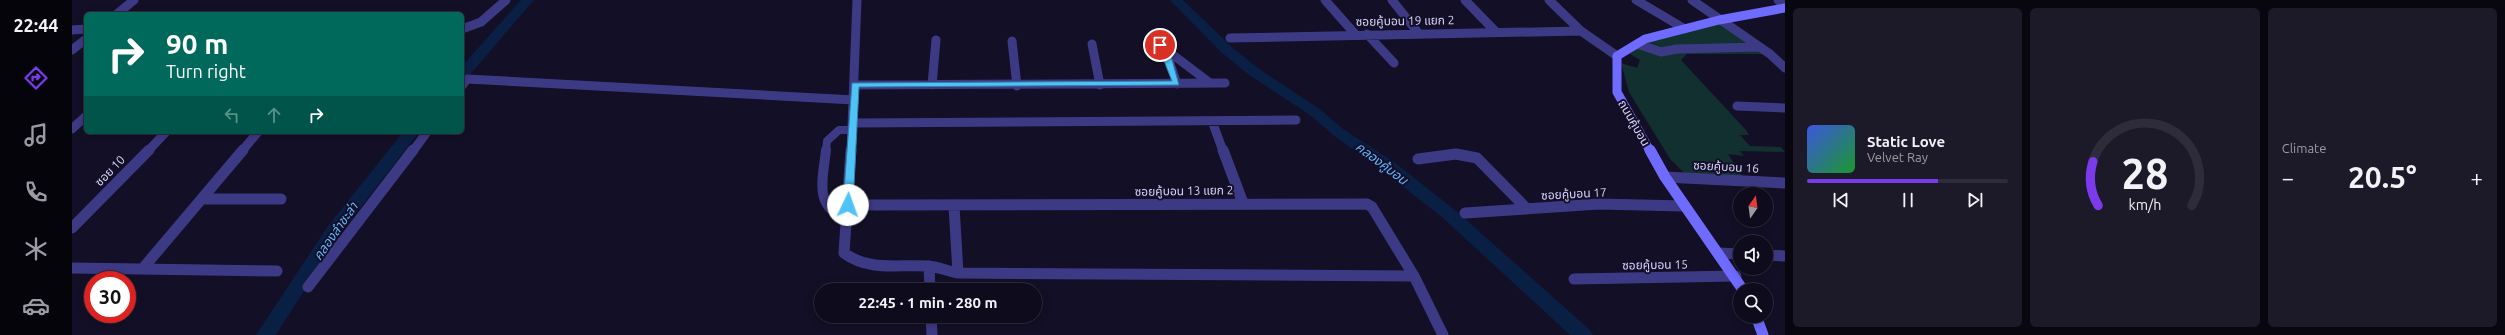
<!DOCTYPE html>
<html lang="en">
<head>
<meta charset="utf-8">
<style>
	body { margin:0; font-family:Ubuntu,"Noto Sans Thai",sans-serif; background:#1c1929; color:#f1f3f6; height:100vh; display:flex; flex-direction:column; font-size:15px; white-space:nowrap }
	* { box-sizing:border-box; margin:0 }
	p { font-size:13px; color:#9b9ba3 }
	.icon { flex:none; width:22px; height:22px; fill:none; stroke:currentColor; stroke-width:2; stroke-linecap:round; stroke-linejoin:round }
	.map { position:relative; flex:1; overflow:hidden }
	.side { display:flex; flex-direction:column; gap:8px; padding:8px; background:#08060f; width:720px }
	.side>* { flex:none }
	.banner { position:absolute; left:12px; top:12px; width:380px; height:122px; border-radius:6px; box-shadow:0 2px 10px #0003,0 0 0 1px #2e2b3b; background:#00695c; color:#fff; overflow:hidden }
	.needle { width:26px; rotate:14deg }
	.buttons { position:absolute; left:1661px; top:187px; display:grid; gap:8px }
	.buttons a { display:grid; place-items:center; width:40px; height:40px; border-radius:50%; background:#0e0b1c; box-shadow:0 2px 10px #0003,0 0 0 1px #2e2b3b; font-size:20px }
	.speed { position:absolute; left:12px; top:271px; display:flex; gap:8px; font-size:20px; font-weight:700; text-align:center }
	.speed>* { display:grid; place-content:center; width:52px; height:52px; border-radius:50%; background:#0e0b1c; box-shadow:0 2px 10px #0003,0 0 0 1px #2e2b3b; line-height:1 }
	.speed .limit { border:6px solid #d22; background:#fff; color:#111 }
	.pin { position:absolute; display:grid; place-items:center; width:34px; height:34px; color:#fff; margin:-17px; border:2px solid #fff; border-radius:50%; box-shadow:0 1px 4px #0007 }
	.me { position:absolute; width:44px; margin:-22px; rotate:3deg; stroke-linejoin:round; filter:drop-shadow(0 0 3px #0008) }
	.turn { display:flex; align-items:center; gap:14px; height:84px; padding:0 16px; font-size:18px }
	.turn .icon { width:52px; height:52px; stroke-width:2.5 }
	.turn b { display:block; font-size:28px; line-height:34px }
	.lanes { display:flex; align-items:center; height:38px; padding:0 16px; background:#0003; justify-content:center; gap:20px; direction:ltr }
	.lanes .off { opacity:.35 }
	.big { font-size:30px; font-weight:600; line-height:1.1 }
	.side .widget { flex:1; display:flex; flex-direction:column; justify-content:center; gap:6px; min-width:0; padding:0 14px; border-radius:6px; background:#1c1929 }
	.side .dial { align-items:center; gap:0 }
	.dial svg { height:104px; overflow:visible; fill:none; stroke:#2e2b3b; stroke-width:7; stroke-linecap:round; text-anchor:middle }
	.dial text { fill:#f1f3f6; stroke:none }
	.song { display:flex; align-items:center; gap:12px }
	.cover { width:48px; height:48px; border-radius:6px; background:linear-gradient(135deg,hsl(230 70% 55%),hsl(130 70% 35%)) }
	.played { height:4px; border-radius:2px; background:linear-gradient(90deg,#7c3aed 65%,#2e2b3b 65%) }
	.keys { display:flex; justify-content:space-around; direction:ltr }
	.heat { display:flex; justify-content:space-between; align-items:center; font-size:22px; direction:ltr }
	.side .tiles { flex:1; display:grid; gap:8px; grid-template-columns:repeat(3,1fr) }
	.trip { position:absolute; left:742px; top:283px; width:228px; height:40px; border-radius:20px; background:#0e0b1c; box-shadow:0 2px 10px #0003,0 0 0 1px #2e2b3b; font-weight:600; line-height:40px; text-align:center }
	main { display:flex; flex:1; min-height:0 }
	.tabs { display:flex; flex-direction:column; width:72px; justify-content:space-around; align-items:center; background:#06040b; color:#9b9ba3 }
	.tabs .icon { width:28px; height:28px }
	.tabs .active { color:#7c3aed }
	.tabs b { font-size:18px; color:#f1f3f6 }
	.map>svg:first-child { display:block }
	.green { fill:#12302f }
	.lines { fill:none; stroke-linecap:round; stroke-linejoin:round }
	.canal { fill:#0a1f44; fill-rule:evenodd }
	.service-far1 { stroke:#3d3a85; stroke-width:8 }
	.service { stroke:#3d3a85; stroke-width:10 }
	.minor-far1 { stroke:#3d3a85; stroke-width:9 }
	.minor { stroke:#3d3a85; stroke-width:11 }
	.secondary-far1 { stroke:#6f6bff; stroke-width:9 }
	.secondary { stroke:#6f6bff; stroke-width:11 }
	.route { fill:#4fc3f7; stroke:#337fa1 }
	.labels { text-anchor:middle; stroke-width:4; stroke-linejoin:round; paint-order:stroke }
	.street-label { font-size:12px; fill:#d9d4ff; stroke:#130f26 }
	.water-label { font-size:13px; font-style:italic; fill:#62b6ff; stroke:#130f26 }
</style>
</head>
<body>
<main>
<nav class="tabs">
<b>22:44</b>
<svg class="icon active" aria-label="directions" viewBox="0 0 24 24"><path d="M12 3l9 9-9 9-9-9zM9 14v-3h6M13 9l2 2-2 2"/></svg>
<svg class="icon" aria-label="music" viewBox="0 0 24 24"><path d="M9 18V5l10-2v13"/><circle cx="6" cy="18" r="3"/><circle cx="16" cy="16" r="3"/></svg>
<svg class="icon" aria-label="phone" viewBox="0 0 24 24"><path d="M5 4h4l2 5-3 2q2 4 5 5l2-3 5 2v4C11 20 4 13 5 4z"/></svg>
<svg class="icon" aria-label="climate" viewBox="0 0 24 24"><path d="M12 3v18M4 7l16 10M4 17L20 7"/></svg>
<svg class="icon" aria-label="car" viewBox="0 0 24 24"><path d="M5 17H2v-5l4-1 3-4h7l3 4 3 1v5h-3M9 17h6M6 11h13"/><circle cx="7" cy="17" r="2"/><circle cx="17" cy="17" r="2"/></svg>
</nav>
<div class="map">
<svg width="1713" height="335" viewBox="0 0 1713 335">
	<rect width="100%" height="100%" fill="#130f26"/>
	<path class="green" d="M 1648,22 L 1698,54 L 1615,54 L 1609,60 L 1674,130 L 1677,135 L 1668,135 L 1678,146 L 1709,147 L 1713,152 L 1668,151 L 1672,156 L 1656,154 L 1671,177 L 1615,176 L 1598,159 L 1557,92 L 1549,63 L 1565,68 L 1568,60 L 1558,54 C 1576,36 1623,29 1648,22 Z"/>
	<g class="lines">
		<path class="canal" d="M 449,0 L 462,0 L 395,78 L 390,79 L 390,66 Z
			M 1098,0 L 1111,0 L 1160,47 L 1187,69 L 1248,109 L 1271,129 L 1322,162 L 1383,210 L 1518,330 L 1521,335 L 1498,335 L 1371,218 L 1310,170 L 1261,135 L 1238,115 L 1177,75 L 1150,53 Z
			M 331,132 L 347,132 L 268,234 L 204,335 L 184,335 L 256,226 Z"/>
		<path class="service-far1" d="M 754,151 L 755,141 L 767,130 L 781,130"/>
		<path class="service" d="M 754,150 C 751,178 741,208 775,218"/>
		<path class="minor-far1" d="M 1253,0 L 1283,34
			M 1320,0 L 1347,34
			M 1393,0 L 1423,31
			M 1477,0 L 1509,31 L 1545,56
			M 1564,0 L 1613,29
			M 1620,0 L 1698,54 L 1713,68
			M 1706,0 L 1713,6
			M 45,14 L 62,0
			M 390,29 L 409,22 L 434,0
			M 0,30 L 14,29
			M 1295,34 L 1322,63
			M 1158,38 L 1509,31
			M 940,41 L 945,86
			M 1020,44 L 1028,85
			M 1565,44 L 1589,52 L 1605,49 L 1688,47
			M 1088,45 L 1138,83
			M 1093,49 L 1105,84
			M 0,50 L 14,39
			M 783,85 L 1153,83
			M 860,85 L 864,40
			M 390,86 L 395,79 L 782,100
			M 1665,106 L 1713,108
			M 1140,121 L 1151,151
			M 781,123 L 1224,120
			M 0,129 L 14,116
			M 76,151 L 94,132
			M 170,151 L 186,132
			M 341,151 L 355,132
			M 779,151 L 785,0"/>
		<path class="minor" d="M 779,150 L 772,253 C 798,272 826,264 856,266 C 866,267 876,271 886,273 L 1342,276
			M 1151,150 L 1171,203
			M 1346,159 L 1384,154 L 1405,158 L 1455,209
			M 1593,177 L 1713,183
			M 130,199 L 209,199
			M 776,205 L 1295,204 L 1300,207 L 1342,276 L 1371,335
			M 882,206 L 886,273
			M 1393,213 L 1527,204 L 1612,206
			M 0,228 L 77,150
			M 1646,253 L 1668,254
			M 1694,255 L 1713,256
			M 857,266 L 858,290
			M 72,267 L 171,150
			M 0,268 L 205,271
			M 1502,279 L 1664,276
			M 236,287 L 341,150
			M 859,316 L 860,335"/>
		<path class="secondary-far1" d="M 1578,151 L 1545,92 L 1545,56 L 1573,39 L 1647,20 L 1713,8"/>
		<path class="secondary" d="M 1578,150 L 1593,177 L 1671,290
			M 1684,316 L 1691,335"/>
	</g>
	<path class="route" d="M 1085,43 L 1091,43 L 1097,49 L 1107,85 L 787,87 L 781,205 L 776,208 L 771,205 L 780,83 L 1100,81 Z"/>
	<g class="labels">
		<g class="street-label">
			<text transform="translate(1333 21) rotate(-1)" y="4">ซอยคู้บอน 19 แยก 2</text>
			<text transform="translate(1562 123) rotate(60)" y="4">ถนนคู้บอน</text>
			<text transform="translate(1654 167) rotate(3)" y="4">ซอยคู้บอน 16</text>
			<text transform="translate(38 171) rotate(-46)" y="4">ซอย 10</text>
			<text transform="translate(1112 191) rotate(-1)" y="4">ซอยคู้บอน 13 แยก 2</text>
			<text transform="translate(1502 194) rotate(-3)" y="4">ซอยคู้บอน 17</text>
			<text transform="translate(1583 265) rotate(-1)" y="4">ซอยคู้บอน 15</text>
		</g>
		<g class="water-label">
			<text transform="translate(1310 163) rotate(37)" y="5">คลองคู้บอน</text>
			<text transform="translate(263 231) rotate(-55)" y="5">คลองลำชะล่า</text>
		</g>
	</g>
</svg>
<div class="buttons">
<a><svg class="needle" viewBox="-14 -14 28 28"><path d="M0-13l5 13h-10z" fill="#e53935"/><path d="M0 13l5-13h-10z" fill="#9b9ba3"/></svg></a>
<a><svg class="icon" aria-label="sound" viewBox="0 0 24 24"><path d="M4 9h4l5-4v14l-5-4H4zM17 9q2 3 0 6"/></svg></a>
<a><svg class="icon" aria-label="search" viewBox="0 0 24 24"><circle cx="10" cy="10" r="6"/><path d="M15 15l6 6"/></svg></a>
</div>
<div class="speed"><div class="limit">30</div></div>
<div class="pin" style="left:1088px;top:45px;background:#d93025"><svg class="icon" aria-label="arrive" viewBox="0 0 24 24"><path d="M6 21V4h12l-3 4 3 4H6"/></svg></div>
<svg class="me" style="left:776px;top:205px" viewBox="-20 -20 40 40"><circle r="19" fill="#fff"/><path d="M0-13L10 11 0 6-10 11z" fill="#4fc3f7"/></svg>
<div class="trip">22:45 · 1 min · 280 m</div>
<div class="banner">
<div class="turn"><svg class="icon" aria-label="right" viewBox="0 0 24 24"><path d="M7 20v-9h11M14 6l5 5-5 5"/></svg><div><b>90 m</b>Turn right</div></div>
<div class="lanes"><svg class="icon off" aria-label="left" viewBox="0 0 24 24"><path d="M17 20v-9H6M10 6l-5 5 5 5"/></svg><svg class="icon off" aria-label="ahead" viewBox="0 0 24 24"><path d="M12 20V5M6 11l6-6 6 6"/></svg><svg class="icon" aria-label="right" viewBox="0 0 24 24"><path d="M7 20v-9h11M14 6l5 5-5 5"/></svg></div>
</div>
</div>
<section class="side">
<div class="tiles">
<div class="widget">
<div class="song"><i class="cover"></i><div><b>Static Love</b><p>Velvet Ray</p></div></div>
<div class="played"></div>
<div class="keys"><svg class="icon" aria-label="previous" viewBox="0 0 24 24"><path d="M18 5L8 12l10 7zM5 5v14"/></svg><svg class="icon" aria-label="pause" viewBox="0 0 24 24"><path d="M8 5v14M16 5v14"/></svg><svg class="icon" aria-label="next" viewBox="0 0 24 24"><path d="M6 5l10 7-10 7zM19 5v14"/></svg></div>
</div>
<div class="widget dial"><svg viewBox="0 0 100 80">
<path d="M14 69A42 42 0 1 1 86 69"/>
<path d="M14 69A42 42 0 0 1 10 35" stroke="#7c3aed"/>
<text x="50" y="56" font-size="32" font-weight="700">28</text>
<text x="50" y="72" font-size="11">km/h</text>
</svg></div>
<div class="widget"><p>Climate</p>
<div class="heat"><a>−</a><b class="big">20.5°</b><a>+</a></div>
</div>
</div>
</section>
</main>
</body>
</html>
